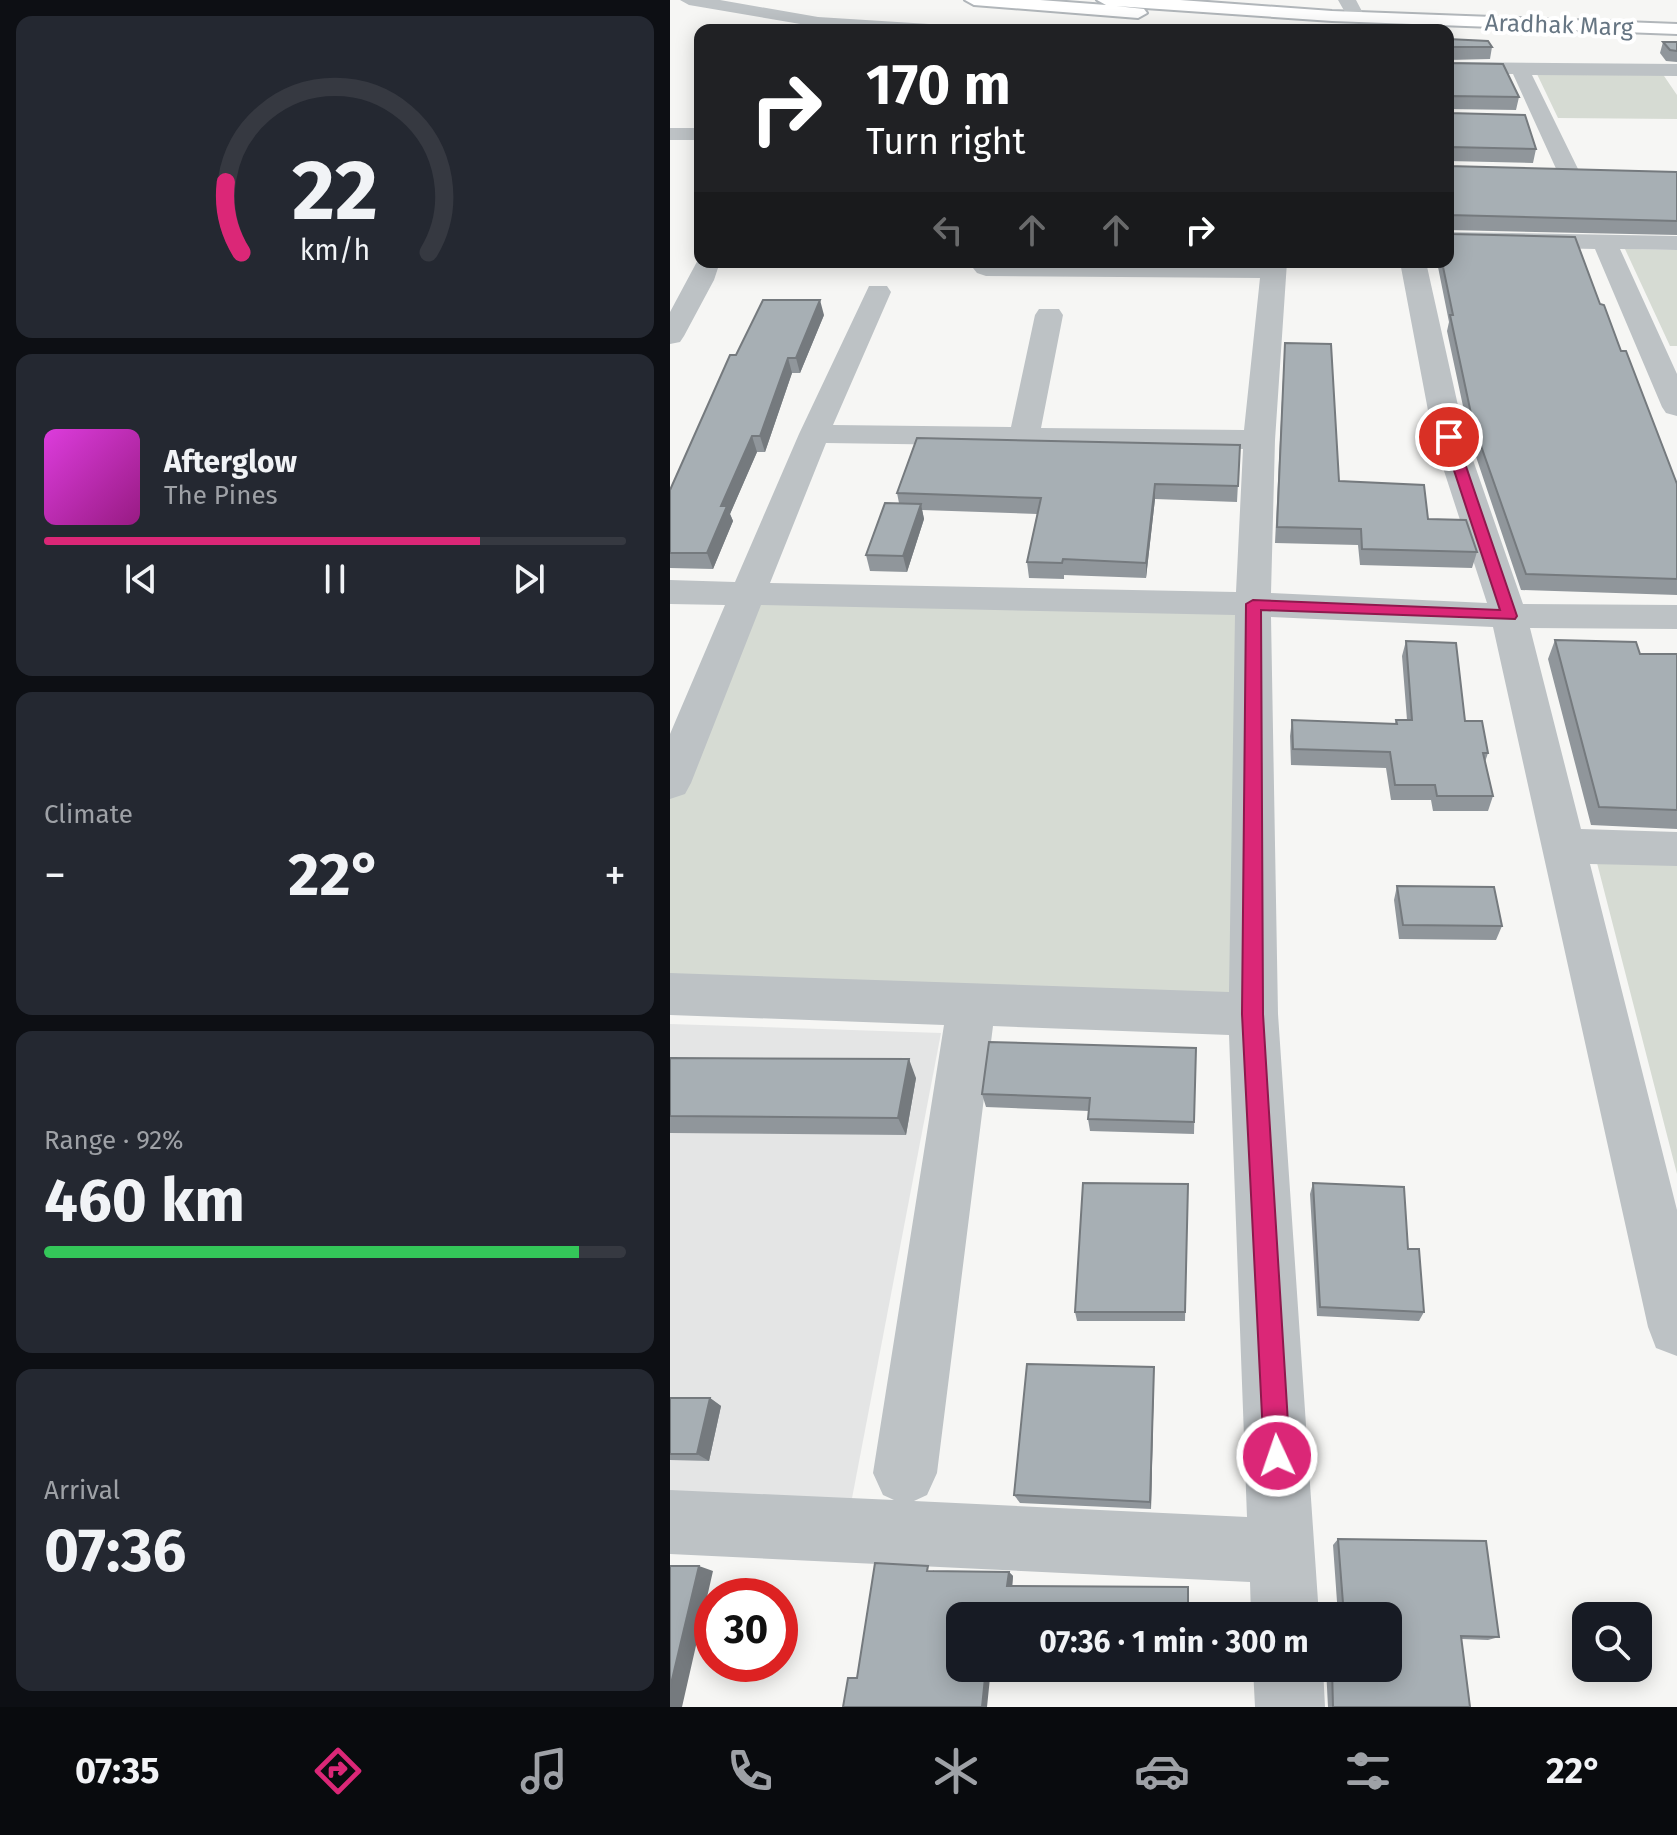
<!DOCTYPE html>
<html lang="en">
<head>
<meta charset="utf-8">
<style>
	body { margin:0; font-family:"Fira Sans",sans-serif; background:#242831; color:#f1f3f6; height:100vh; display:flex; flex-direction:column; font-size:30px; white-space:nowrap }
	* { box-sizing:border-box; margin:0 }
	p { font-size:26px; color:#9ea1a6 }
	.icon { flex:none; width:44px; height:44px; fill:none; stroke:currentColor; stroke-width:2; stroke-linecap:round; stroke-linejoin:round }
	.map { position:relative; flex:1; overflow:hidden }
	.panel { display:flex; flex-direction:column; gap:16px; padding:16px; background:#0d0f14; width:670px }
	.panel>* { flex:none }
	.guide { position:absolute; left:24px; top:24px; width:760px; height:244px; border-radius:16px; box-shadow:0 4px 20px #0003; background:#202124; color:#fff; overflow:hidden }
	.fabs { position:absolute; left:902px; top:1602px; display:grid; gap:16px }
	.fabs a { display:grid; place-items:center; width:80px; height:80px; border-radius:16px; background:#171b24; box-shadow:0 4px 20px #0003; font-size:40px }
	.speed { position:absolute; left:24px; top:1578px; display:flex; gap:16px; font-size:40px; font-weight:700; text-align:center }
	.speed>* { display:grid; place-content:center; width:104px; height:104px; border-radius:50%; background:#171b24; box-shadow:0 4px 20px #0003; line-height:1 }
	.speed .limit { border:12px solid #d22; background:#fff; color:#111 }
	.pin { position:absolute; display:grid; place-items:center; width:68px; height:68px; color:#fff; margin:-34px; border:4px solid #fff; border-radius:50%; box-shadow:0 2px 8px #0007 }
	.me { position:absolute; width:88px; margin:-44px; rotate:357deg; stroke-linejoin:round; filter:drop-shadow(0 0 6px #0008) }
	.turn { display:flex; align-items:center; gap:28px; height:168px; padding:0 40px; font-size:36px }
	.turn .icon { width:104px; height:104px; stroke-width:2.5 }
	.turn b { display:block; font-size:56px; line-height:68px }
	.lanes { display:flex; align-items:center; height:76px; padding:0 40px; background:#0003; justify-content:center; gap:40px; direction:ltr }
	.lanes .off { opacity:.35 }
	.big { font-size:60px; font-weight:700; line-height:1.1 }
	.panel .tile { flex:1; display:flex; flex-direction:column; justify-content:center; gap:12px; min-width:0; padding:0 28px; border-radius:16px; background:#242831 }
	.panel .dial { align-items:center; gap:0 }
	.dial svg { height:208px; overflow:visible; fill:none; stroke:#363941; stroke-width:7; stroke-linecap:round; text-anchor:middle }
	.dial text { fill:#f1f3f6; stroke:none }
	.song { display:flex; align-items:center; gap:24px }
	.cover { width:96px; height:96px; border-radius:12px; background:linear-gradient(135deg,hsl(300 70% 55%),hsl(310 70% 35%)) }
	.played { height:8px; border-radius:4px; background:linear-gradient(90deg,#db2777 75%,#363941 75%) }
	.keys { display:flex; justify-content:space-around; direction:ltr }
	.heat { display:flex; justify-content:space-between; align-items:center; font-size:44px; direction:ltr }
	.charge { height:12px; border-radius:6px; background:linear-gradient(90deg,#34c759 92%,#363941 0) }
	.trip { position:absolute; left:276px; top:1602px; width:456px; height:80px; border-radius:16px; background:#171b24; box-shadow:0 4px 20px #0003; font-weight:700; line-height:80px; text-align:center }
	.menu { display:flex; height:128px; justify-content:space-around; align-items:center; background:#090b0e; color:#9ea1a6 }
	.menu .icon { width:56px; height:56px }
	.menu .current { color:#db2777 }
	.menu b { font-size:36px; color:#f1f3f6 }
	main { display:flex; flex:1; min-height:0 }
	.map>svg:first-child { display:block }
	.built { fill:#e4e5e5 }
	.green { fill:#d6dbd3 }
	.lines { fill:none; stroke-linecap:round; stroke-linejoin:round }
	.major-casing { stroke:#b1b6ba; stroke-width:4 }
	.minor { fill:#bdc2c5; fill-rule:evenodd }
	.major { fill:#fff; fill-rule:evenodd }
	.wall { fill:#90969b }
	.shaded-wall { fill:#757a7e }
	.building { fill:#a7afb4; stroke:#757a7e; stroke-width:2 }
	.route { fill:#db2777; stroke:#8e194d; stroke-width:2 }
	.labels { text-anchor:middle; stroke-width:8; stroke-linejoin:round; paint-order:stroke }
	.far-street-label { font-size:24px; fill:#677683; stroke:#fff }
</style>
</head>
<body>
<main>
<section class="panel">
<div class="tile dial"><svg viewBox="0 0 100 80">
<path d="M14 69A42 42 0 1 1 86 69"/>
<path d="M14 69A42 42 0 0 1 8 42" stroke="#db2777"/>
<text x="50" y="56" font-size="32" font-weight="700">22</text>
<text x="50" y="72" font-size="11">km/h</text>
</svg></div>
<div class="tile">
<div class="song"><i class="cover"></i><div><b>Afterglow</b><p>The Pines</p></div></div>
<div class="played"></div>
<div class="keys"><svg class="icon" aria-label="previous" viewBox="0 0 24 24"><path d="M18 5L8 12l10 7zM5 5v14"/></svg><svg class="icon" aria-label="pause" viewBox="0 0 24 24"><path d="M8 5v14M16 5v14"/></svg><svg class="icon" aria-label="next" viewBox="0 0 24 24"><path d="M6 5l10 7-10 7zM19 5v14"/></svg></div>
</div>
<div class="tile"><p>Climate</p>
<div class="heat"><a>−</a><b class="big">22°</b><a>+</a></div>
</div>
<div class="tile"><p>Range · 92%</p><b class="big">460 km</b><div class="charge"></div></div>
<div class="tile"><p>Arrival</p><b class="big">07:36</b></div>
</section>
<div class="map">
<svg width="1007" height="1707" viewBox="0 0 1007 1707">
	<rect width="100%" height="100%" fill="#f6f6f4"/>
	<path class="built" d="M 0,1024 L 271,1033 L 179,1514 L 0,1508 Z"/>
	<path class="green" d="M 866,72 L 992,73 L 1007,95 L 1007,119 L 888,118 Z
		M 955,249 L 1007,250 L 1007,346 L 1000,346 Z
		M 78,594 L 583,604 L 583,1014 L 0,994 L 0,783 Z
		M 927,863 L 1007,865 L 1007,1174 Z"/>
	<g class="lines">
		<defs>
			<path id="major" d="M 295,0 L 370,0 L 436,5 L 427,0 L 510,0 L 662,11 L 1007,24 L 1007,34 L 662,21 L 446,6 L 474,9 L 477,13 L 468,18 L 304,5 Z"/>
		</defs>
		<use href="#major" class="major-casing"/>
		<path class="minor" d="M 10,0 L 50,0 L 148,17 L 275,25 L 284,30 L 148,27 L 19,5 Z
			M 668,0 L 686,0 L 695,17 L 692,21 L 680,21 Z
			M 778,62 L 1007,64 L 1007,76 L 862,75 L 910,173 L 907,178 L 891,178 L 888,173 L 843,74 L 778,74 Z
			M 0,128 L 30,128 L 30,140 L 0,140 Z
			M 778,232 L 1007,236 L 1007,250 L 950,249 L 1007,374 L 1007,416 L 996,413 L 992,407 L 925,249 L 778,246 Z
			M 30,256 L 30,262 L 50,262 L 44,280 L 14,336 L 10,342 L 0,344 L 0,312 Z
			M 309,262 L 617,262 L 605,440 L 601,593 L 817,603 L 763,437 L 730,262 L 756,262 L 795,437 L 853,604 L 1007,605 L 1007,629 L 860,628 L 911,829 L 1007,832 L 1007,866 L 920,864 L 1007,1210 L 1007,1356 L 986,1348 L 978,1327 L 823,627 L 601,617 L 608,1014 L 649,1616 L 581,1616 L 580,1582 L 0,1554 L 0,1490 L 224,1500 L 213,1495 L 203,1473 L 274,1025 L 0,1015 L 0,973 L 559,992 L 565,615 L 91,605 L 21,783 L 15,794 L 0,799 L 0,734 L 55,605 L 0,604 L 0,580 L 65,582 L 129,434 L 199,286 L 217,286 L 221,292 L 163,425 L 341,427 L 365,315 L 369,309 L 389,309 L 393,315 L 371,428 L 574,430 L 590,278 L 316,276 L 307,273 L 303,268 ZM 156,443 L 573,449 L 566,592 L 100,583 ZM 323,1026 L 559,1035 L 577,1517 L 244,1501 L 257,1495 L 267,1473 Z
			M 583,1668 L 653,1668 L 655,1707 L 585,1707 Z"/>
		<use href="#major" class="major"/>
	</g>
	<path class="wall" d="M 778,39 L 822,47 L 820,59 L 778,60 Z
		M 993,42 L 1007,42 L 1007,62 L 996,61 L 990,53 Z
		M 778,63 L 849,97 L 846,110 L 778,109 Z
		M 778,110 L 778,113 L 855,115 L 866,149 L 863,163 L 778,161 L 778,166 L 1007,172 L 1007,235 L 778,230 Z
		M 781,234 L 930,304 L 951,351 L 1007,484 L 1007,595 L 851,590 L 800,439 L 777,331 L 779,322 L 768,267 L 762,267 L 761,262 L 778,262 Z
		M 154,315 L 130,373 L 122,373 L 95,452 L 87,452 L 60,514 L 63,521 L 43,569 L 0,568 L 0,490 L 66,355 Z
		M 614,358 L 669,481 L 758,519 L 807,552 L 802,568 L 690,565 L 688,545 L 605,543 Z
		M 570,445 L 567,502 L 485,499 L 476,578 L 394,575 L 394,579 L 359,578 L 357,562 L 367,514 L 252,510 L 254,519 L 237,572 L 200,571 L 196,555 L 229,503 L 227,493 Z
		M 885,640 L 970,654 L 1007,654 L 1007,829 L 921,825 L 878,659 Z
		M 736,641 L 818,753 L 815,762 L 823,796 L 818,811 L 763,811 L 761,800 L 721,800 L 716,768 L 621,765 L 620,736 L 622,720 L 725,724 L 726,720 L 737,720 L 732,656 Z
		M 727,886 L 832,926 L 826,940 L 729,939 L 724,900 Z
		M 526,1048 L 524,1134 L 420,1131 L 418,1119 L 419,1111 L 316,1107 L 312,1094 Z
		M 0,1058 L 246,1078 L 236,1135 L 0,1133 Z
		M 643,1183 L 738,1249 L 754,1312 L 749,1321 L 647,1316 L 640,1194 Z
		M 518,1184 L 515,1321 L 407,1321 L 405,1312 Z
		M 484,1367 L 481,1509 L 350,1503 L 344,1495 Z
		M 0,1398 L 40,1398 L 51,1406 L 39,1461 L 0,1460 Z
		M 668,1539 L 829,1637 L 818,1640 L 791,1639 L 800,1707 L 658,1707 L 656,1668 L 718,1668 L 718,1616 L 668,1616 L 663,1545 Z
		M 264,1570 L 264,1571 L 339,1572 L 343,1576 L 342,1586 L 290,1668 L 518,1668 L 518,1670 L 321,1668 L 187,1678 Z"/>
	<path class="shaded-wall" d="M 150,300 L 154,315 L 130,373 L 126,358 Z
		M 118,358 L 122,373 L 95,452 L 90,436 Z
		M 82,436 L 87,452 L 60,514 L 63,521 L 43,569 L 37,553 L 51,506 Z
		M 485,484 L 485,499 L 476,578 L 476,563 Z
		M 251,504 L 254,519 L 237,572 L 233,556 Z
		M 239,1059 L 246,1078 L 236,1135 L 228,1118 Z
		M 484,1367 L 484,1378 L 481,1509 L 480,1502 Z
		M 40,1398 L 51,1406 L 39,1461 L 27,1454 Z
		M 29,1566 L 43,1571 L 12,1707 L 0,1707 L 0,1688 Z
		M 339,1572 L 343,1576 L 342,1589 L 337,1586 Z
		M 316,1668 L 321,1668 L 317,1707 L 312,1707 Z"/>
	<path class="building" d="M 778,39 L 818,41 L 822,47 L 778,47 Z
		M 993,42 L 1007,42 L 1007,51 L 1000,50 Z
		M 778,58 L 778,63 L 833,64 L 849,97 L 780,96 L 778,98 Z
		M 778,110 L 778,113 L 855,115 L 866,149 L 780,147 L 778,150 Z
		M 778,160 L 778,166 L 1007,172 L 1007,221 L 779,215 L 778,226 Z
		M 778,232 L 781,234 L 905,237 L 930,304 L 934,305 L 951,351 L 956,351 L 1007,484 L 1007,579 L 856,574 L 803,423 L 780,315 L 783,315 L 772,262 L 778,262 Z
		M 93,300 L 150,300 L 126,358 L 118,358 L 90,436 L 82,436 L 51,506 L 57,506 L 37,553 L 0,553 L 0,490 L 60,355 L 66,355 Z
		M 615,343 L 661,344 L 669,481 L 754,485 L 758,519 L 796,520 L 807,552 L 692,549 L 691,529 L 607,527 Z
		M 247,438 L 570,445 L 568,486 L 485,484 L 476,563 L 393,559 L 392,563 L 357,562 L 371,498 L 227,493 Z
		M 215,503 L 251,504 L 233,556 L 196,555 Z
		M 885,640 L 966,642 L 970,654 L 1007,654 L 1007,810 L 929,807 Z
		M 736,641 L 786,643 L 795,721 L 812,721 L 818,753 L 813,753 L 823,796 L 767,796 L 765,785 L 725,785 L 720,752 L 623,749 L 622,720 L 727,724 L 726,720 L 742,720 Z
		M 727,886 L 824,887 L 832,926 L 733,925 Z
		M 319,1042 L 526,1048 L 524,1122 L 418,1119 L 420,1098 L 312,1094 Z
		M 0,1058 L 239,1059 L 228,1118 L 0,1116 Z
		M 413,1183 L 518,1184 L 515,1312 L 405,1312 Z
		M 643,1183 L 734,1187 L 738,1249 L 749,1249 L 754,1312 L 650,1307 Z
		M 357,1364 L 484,1367 L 480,1502 L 344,1495 Z
		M 0,1398 L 40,1398 L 27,1454 L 0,1454 Z
		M 668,1539 L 816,1541 L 829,1637 L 791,1636 L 800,1707 L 663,1707 L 662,1668 L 718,1668 L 718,1616 L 674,1616 Z
		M 205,1563 L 258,1566 L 257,1571 L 339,1572 L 337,1586 L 518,1587 L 518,1616 L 290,1616 L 290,1668 L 316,1668 L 312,1707 L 173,1707 L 178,1678 L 187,1678 Z
		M 0,1566 L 29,1566 L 0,1688 Z
		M 425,1668 L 518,1668 L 518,1669 Z"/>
	<path class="route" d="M 779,434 L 786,437 L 847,616 L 845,619 L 591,610 L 593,1014 L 620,1456 L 616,1465 L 607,1469 L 597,1465 L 594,1456 L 572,1014 L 576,604 L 583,600 L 830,610 L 773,437 Z"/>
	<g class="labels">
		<g class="far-street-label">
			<text transform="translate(889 25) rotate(2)" y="8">Aradhak Marg</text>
		</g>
	</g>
</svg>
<div class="fabs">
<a><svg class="icon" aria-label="search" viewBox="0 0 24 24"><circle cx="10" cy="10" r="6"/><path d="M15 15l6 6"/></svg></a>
</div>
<div class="speed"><div class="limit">30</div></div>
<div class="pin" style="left:779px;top:437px;background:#d93025"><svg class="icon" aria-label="arrive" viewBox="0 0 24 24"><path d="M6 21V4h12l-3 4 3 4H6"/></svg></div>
<svg class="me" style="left:607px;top:1456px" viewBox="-20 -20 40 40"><circle r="17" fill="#db2777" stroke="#fff" stroke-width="3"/><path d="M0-11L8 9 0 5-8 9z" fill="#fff"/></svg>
<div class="trip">07:36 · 1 min · 300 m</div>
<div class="guide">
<div class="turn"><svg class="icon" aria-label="right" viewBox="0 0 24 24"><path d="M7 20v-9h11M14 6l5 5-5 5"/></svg><div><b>170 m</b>Turn right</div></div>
<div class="lanes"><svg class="icon off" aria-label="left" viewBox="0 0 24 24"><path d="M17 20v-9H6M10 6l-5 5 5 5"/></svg><svg class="icon off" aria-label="ahead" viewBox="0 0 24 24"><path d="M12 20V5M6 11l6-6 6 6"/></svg><svg class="icon off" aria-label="ahead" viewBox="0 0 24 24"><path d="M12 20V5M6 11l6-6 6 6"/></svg><svg class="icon" aria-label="right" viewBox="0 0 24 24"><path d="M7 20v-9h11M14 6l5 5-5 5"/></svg></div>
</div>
</div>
</main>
<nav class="menu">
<b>07:35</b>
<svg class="icon current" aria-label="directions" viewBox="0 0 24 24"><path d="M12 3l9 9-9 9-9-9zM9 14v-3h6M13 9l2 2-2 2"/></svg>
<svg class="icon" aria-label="music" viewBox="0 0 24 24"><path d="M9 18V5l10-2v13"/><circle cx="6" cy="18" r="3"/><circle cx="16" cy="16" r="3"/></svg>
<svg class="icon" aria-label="phone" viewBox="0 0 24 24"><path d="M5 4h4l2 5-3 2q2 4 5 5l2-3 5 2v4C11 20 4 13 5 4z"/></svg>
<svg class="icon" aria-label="climate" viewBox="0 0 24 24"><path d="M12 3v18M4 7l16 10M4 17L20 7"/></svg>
<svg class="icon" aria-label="car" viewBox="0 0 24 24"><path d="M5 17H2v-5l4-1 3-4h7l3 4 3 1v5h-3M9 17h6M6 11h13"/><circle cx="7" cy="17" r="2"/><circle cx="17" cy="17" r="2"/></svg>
<svg class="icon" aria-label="filters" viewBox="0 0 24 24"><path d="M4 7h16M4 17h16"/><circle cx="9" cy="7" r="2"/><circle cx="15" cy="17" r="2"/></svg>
<b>22°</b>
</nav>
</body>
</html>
